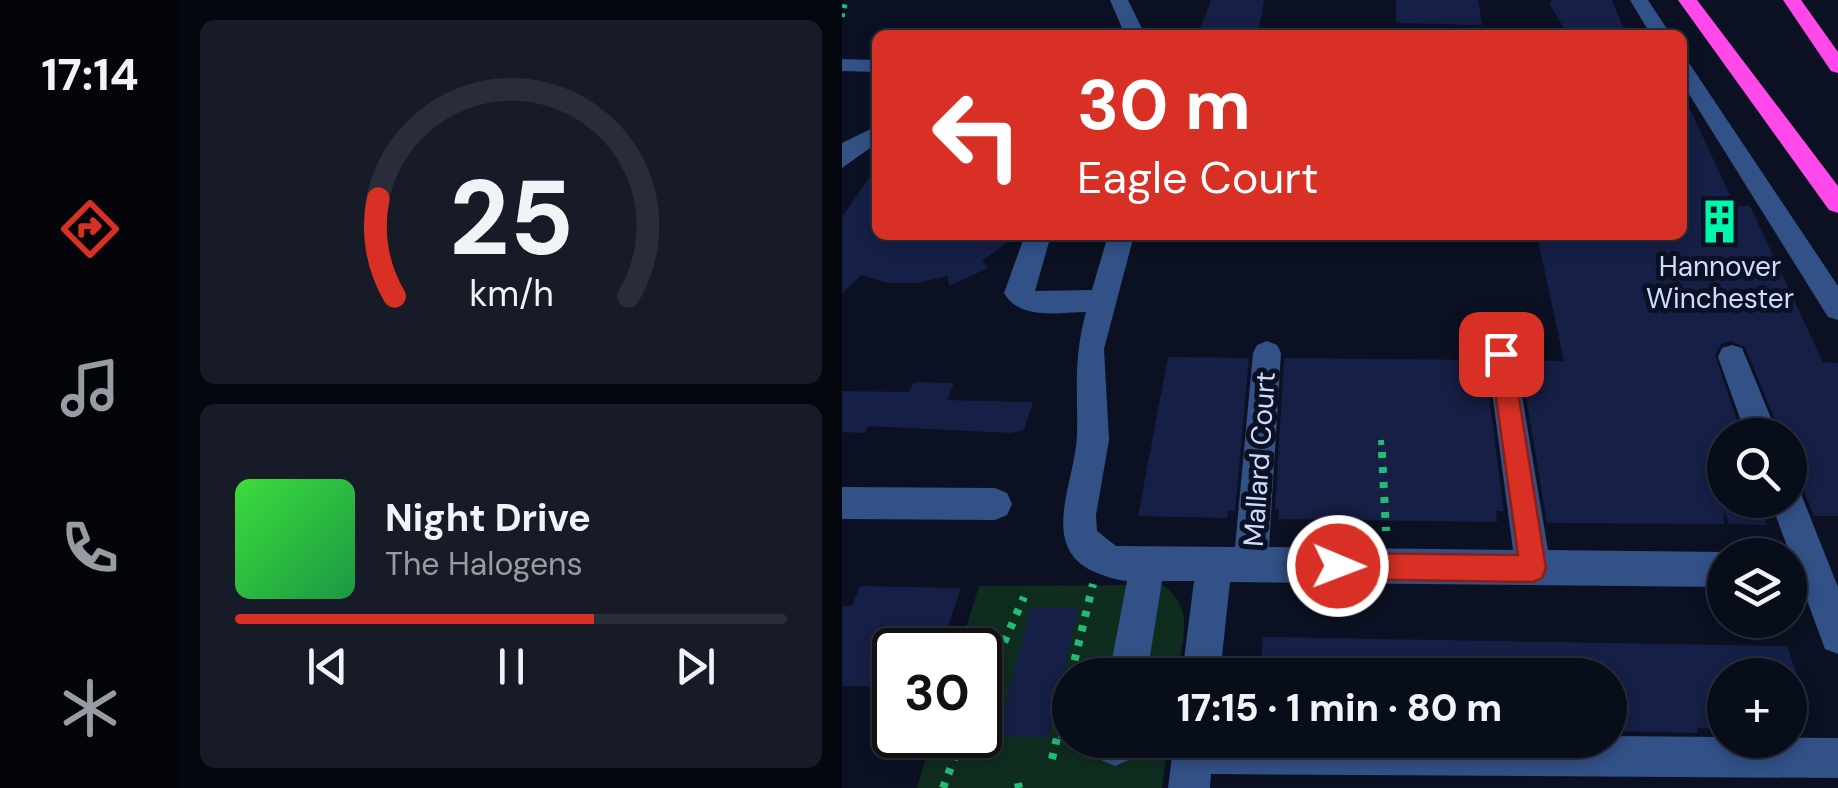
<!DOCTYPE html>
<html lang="en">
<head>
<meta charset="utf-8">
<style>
	body { margin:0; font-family:"DM Sans",sans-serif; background:#161b27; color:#f1f3f6; height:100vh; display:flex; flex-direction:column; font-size:38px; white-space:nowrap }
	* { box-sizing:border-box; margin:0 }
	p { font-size:32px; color:#989ca2 }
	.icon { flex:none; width:55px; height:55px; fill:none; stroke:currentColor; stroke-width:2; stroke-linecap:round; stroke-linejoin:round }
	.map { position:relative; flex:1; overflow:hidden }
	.sheet { display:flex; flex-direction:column; gap:20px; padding:20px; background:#04070e; width:662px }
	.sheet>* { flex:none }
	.banner { position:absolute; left:30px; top:30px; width:815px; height:210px; border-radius:15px; box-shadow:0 5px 15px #0003,0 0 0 2px #292d39; background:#d93025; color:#fff; overflow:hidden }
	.tools { position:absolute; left:865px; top:418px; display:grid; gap:20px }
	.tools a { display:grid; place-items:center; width:100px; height:100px; border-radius:50%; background:#080d1a; box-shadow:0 5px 15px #0003,0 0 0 2px #292d39; font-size:50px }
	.speed { position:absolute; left:30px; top:628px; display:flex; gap:20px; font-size:50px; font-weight:700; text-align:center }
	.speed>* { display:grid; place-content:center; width:130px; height:130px; border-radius:50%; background:#080d1a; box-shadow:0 5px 15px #0003,0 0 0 2px #292d39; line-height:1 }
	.speed .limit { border:5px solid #111; border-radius:15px; background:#fff; color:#111 }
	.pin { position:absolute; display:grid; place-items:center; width:85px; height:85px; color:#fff; margin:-42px; border-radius:20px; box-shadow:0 5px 15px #0006 }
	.me { position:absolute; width:110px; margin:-55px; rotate:91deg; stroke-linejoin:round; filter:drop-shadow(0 0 8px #0008) }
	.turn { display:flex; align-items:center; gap:35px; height:210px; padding:0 40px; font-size:45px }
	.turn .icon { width:130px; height:130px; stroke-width:2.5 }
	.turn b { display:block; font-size:70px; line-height:85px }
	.sheet .card { flex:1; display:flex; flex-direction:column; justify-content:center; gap:15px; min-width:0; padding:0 35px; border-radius:15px; background:#161b27 }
	.sheet .dial { align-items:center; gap:0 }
	.dial svg { height:260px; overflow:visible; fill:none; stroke:#292d39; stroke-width:7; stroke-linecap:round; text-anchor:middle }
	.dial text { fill:#f1f3f6; stroke:none }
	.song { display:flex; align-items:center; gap:30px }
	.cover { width:120px; height:120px; border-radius:15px; background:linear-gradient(135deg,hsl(120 70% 55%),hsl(140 70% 35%)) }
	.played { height:10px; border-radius:5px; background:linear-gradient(90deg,#d93025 65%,#292d39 65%) }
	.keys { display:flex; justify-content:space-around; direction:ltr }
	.trip { position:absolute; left:210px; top:658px; width:575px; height:100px; border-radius:50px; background:#080d1a; box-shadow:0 5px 15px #0003,0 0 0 2px #292d39; font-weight:800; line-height:100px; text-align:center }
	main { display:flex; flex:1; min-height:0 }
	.tabs { display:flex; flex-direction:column; width:180px; justify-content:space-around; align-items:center; background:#03050a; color:#989ca2 }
	.tabs .icon { width:70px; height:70px }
	.tabs .selected { color:#d93025 }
	.tabs b { font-size:45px; color:#f1f3f6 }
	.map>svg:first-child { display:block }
	.green { fill:#0e2d1f }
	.building { fill:#161f45 }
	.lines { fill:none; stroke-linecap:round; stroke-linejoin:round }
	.path-far2 { stroke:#23bc75; stroke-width:5; stroke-dasharray:4 5; stroke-linecap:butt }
	.path-far1 { stroke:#23bc75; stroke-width:6; stroke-dasharray:5 8; stroke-linecap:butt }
	.path { stroke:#23bc75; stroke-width:8; stroke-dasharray:6 9; stroke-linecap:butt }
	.minor { fill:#325186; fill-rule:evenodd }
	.highway { fill:#ff48ea; fill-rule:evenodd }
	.route { fill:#d93025; stroke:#8d1f18; stroke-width:2.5 }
	.labels { text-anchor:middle; stroke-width:10; stroke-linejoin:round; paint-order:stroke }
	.poi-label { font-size:28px; fill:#cddbff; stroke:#0b1122 }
	.street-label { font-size:28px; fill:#cddbff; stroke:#0b1122 }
</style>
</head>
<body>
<main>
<nav class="tabs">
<b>17:14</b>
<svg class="icon selected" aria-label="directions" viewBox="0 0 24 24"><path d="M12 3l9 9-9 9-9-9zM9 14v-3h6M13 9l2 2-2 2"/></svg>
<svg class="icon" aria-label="music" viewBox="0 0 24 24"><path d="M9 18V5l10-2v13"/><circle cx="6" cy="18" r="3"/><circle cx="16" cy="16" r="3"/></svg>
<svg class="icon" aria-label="phone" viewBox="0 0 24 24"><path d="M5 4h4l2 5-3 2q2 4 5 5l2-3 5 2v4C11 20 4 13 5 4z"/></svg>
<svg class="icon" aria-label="climate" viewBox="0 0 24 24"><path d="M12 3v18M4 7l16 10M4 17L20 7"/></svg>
</nav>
<section class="sheet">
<div class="card dial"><svg viewBox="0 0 100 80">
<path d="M14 69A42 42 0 1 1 86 69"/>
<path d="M14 69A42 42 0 0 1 9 39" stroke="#d93025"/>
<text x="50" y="56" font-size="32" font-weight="700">25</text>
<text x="50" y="72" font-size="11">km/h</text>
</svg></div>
<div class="card">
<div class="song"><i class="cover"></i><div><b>Night Drive</b><p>The Halogens</p></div></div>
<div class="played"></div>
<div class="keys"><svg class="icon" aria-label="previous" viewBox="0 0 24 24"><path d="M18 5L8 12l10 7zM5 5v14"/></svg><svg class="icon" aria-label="pause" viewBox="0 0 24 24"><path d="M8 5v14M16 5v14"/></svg><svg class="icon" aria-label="next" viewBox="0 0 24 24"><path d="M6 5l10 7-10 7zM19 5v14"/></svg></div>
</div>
</section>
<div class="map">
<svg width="996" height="788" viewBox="0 0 996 788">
	<rect width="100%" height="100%" fill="#0b1122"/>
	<path class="green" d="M 321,585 C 354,609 340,639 335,675 L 228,675 L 228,740 L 326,740 L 320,788 L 75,788 L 91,735 L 138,735 L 138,650 L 117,650 L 137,586 Z"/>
	<path class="building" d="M 369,0 L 422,0 L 416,35 L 356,35 Z
		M 554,0 L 636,0 L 640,25 L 554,23 Z
		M 710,0 L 770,0 L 784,35 L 726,35 L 707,3 Z
		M 840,92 L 893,206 L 908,206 L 981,362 L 996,363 L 996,516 L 972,516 L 948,456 L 948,435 L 939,435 L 903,347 L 889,341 L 879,344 L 873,355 L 900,435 L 882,435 L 882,500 L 916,500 L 925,525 L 887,524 L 882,510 L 882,524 L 705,523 L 678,361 L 722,361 L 695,235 L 840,235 Z
		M 35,166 L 35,235 L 175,235 L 140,261 L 146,268 L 107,286 L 106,276 L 75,283 L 45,283 L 19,275 L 0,294 L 0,217 Z
		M 326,357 L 407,358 L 393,511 L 386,511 L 385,518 L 296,516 Z
		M 442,358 L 642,360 L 662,511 L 654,511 L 655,522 L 436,519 L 437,509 L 433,509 Z
		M 72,382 L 112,383 L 105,400 L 191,402 L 182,430 L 169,433 L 26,426 L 23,433 L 0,432 L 0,391 L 67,392 Z
		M 18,586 L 119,588 L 98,650 L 52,650 L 52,687 L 0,686 L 0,606 L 10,606 Z
		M 189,607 L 236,608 L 207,737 L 155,736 Z
		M 421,637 L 945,646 L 955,675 L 882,675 L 882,729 L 855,728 L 856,733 L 768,731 L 768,675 L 418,675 Z"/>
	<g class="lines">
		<path class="path-far2" d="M 0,17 L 4,0"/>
		<path class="path-far1" d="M 539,440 L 540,455"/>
		<path class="path" d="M 540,452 L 544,531
			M 229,675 L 251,584
			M 138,697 L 182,597
			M 216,734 L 228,734
			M 210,759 L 228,682
			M 176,783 L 177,788
			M 101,788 L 121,735"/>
		<path class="minor" d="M 268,0 L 286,0 L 303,35 L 283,35 Z
			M 788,0 L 806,0 L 829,35 L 809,35 Z
			M 0,59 L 35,60 L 35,72 L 0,71 Z
			M 840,61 L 847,63 L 996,286 L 996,320 L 986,317 L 840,83 Z
			M 35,126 L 35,143 L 0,168 L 0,143 Z
			M 183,235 L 209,235 L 193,291 L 250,290 L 266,235 L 292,235 L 262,349 L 267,440 L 254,515 L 255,531 L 274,546 L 393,547 L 411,353 L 415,345 L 425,341 L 435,345 L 439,353 L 427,547 L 671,550 L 645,354 L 649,346 L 659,342 L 669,346 L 673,354 L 706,550 L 882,552 L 888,555 L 882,555 L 882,587 L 388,582 L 378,675 L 340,675 L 352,581 L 320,581 L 305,675 L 267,675 L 285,581 C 274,580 266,577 255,573 C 194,549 234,481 235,435 C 236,387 231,360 244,312 C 216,312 178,321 162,293 Z
			M 890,345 L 900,348 L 936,435 L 904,435 L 876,357 L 880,348 Z
			M 948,485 L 957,489 L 996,587 L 996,654 L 983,649 L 928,500 L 948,500 Z
			M 0,487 L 153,488 L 165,493 L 170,504 L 165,515 L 153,520 L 0,519 Z
			M 768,736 L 996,738 L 996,778 L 369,774 L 368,788 L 326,788 L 332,740 L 768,740 Z
			M 254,740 L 294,740 L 287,760 L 273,766 L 259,760 Z"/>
		<path class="highway" d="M 836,0 L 855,0 L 996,186 L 996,213 L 987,210 Z
			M 941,0 L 959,0 L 996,52 L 996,73 L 989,71 Z"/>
	</g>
	<path class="route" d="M 659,345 L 670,354 L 704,568 L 700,578 L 691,582 L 496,579 L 487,575 L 483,566 L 487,556 L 496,553 L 676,555 L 648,354 Z"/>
	<defs>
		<symbol id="building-bare" viewBox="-9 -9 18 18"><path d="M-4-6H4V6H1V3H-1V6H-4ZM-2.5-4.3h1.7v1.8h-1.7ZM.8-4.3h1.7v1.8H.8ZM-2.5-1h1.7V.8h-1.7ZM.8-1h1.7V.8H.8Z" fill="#00f8ad" stroke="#0b1122" stroke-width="2.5" paint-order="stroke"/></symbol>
	</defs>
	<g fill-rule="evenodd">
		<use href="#building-bare" x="846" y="190" width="63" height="63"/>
	</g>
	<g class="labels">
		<g class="poi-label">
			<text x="878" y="276">Hannover<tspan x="878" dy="32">Winchester</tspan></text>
		</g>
		<g class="street-label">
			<text transform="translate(417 459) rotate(-86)" y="10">Mallard Court</text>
		</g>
	</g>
</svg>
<div class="tools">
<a><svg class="icon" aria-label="search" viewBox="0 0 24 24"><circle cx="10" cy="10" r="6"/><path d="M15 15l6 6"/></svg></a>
<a><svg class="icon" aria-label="layers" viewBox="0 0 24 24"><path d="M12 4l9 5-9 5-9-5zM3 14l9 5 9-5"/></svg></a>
<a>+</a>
</div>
<div class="speed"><div class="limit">30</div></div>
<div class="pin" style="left:659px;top:354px;background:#d93025"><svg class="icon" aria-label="arrive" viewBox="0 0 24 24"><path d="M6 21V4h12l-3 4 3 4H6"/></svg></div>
<svg class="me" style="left:496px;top:566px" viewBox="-20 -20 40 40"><circle r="17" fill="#d93025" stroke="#fff" stroke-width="3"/><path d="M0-11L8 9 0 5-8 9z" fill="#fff"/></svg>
<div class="trip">17:15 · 1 min · 80 m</div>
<div class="banner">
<div class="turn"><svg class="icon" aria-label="left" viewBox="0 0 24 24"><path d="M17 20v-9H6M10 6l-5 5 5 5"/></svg><div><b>30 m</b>Eagle Court</div></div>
</div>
</div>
</main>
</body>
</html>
